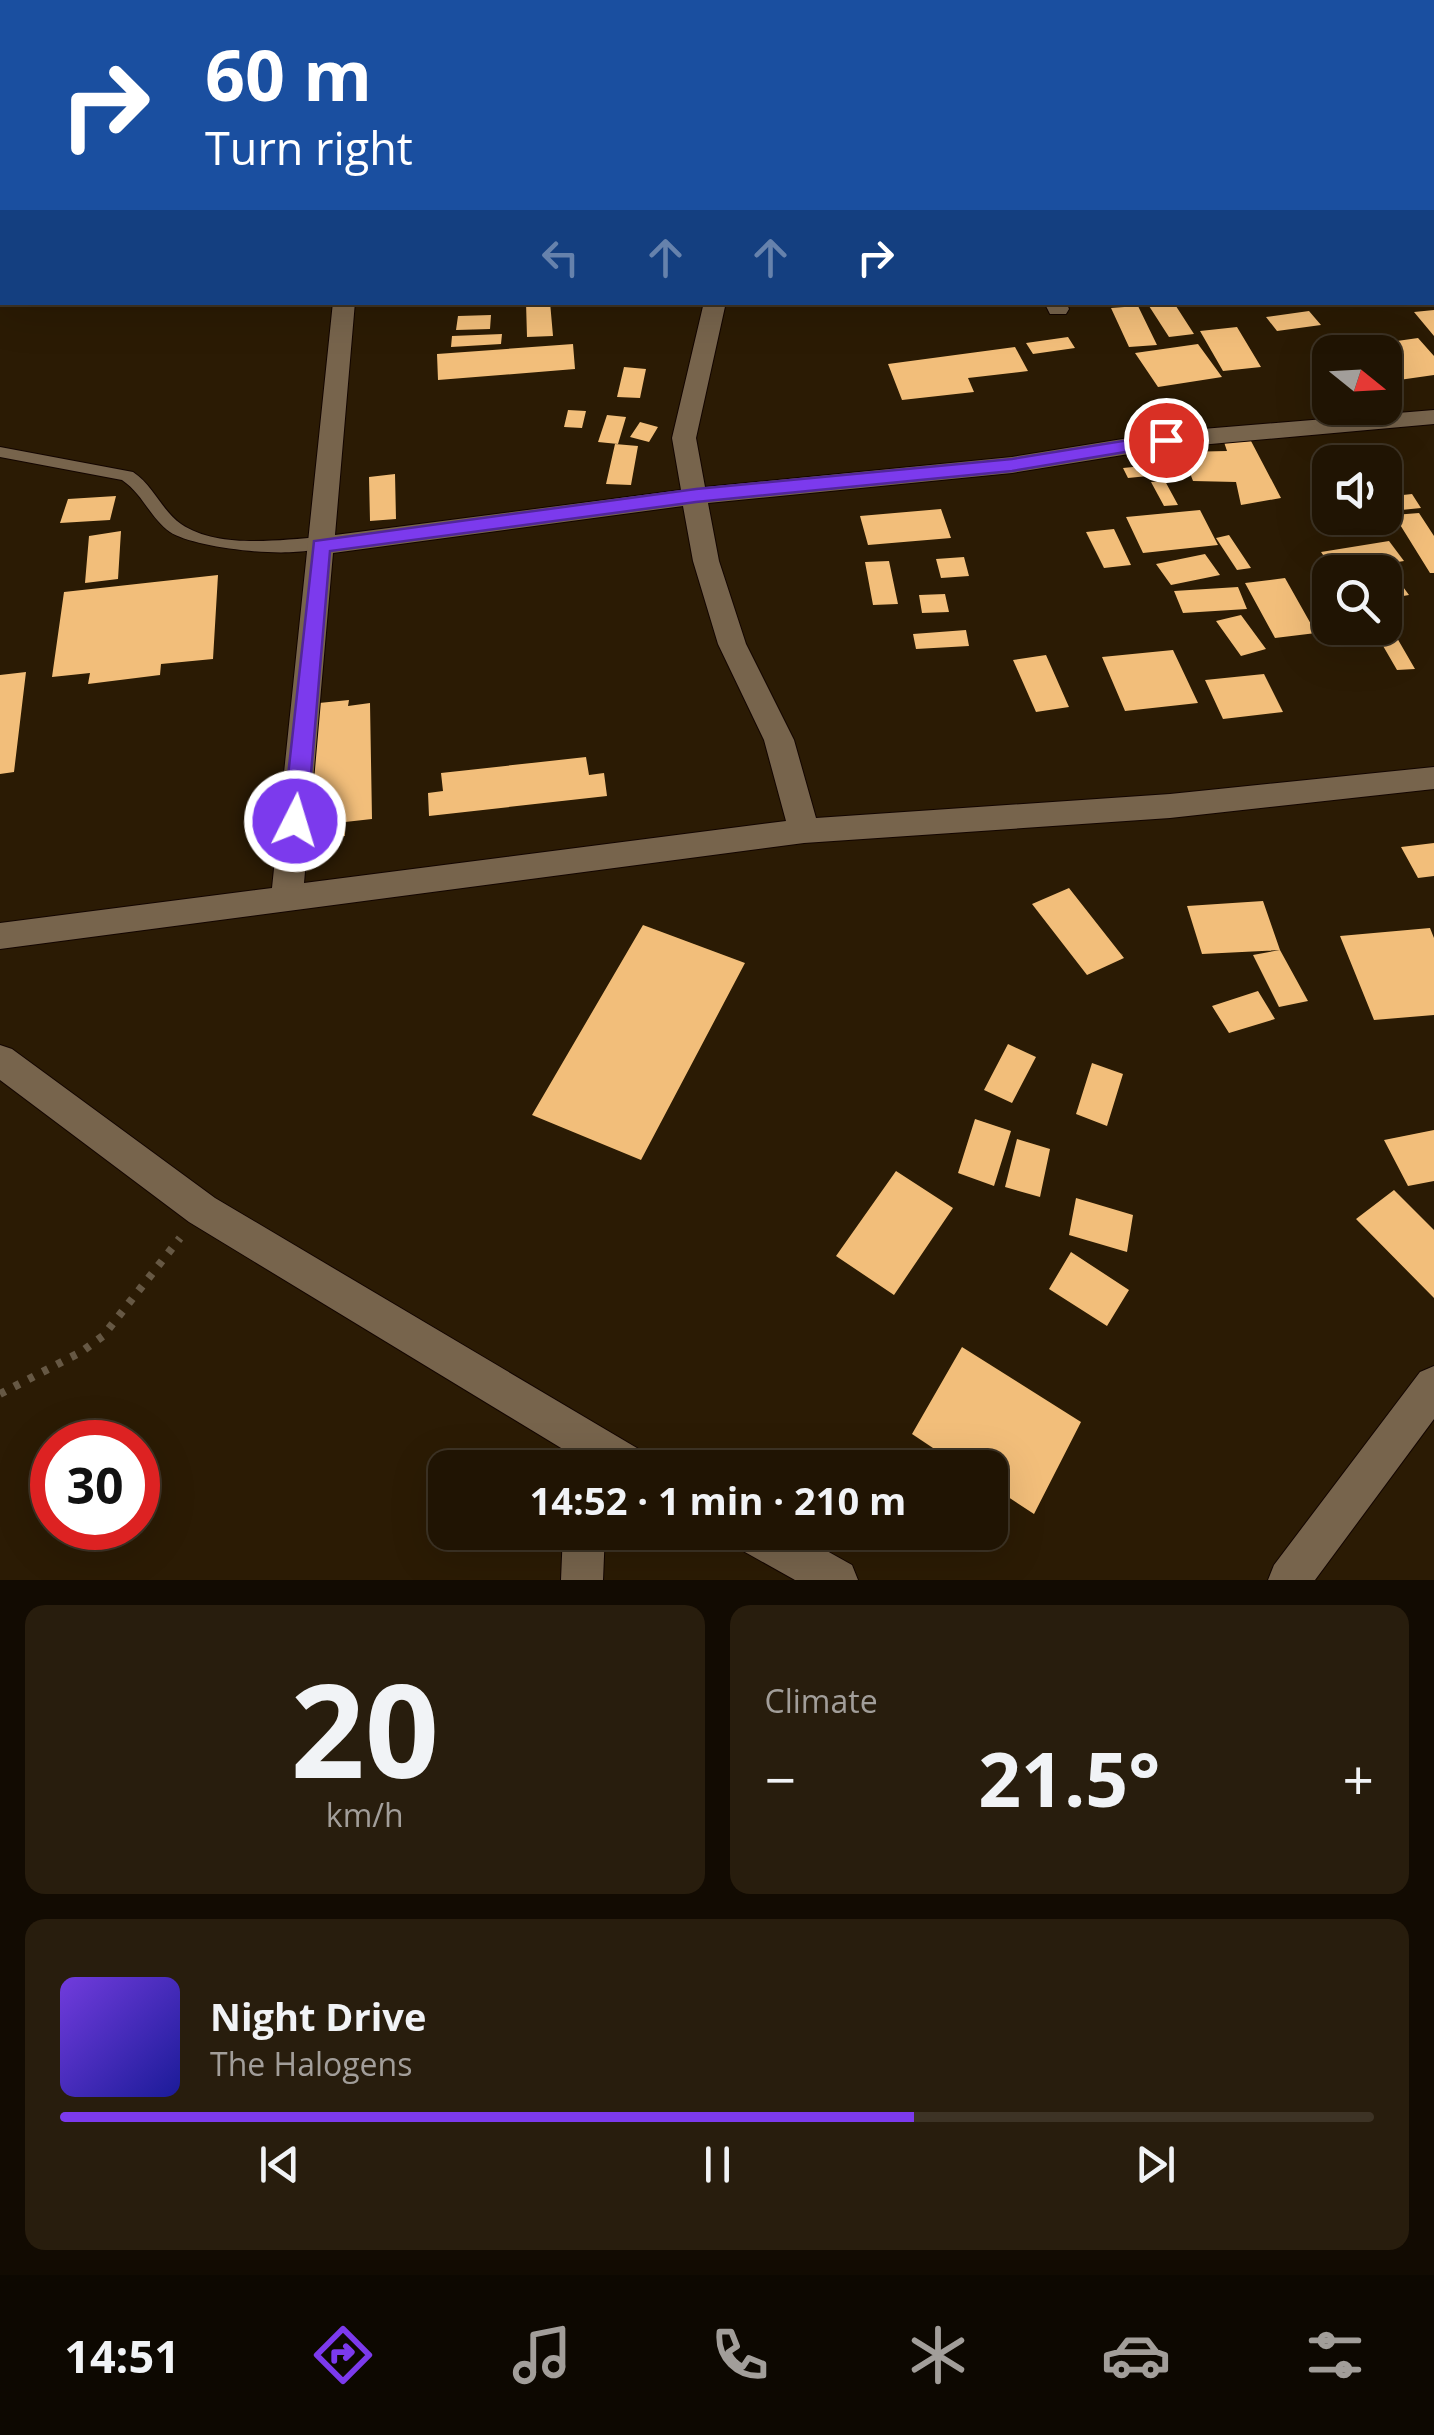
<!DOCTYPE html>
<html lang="en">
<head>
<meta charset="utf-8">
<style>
	body { margin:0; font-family:"Open Sans",sans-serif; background:#281d0d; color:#f1f3f6; height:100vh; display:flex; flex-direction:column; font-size:38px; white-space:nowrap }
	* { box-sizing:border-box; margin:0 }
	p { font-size:32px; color:#a29e9a }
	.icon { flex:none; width:55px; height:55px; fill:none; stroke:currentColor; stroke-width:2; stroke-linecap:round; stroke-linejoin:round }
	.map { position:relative; height:1580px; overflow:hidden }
	.drawer { display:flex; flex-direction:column; gap:25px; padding:25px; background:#120b02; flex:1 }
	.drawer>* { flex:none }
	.top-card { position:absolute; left:0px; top:0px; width:1435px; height:305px; box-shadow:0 10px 40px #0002,0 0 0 2px #3d3325; background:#1a4fa0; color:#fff; overflow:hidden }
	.needle { width:65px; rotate:108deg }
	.tools { position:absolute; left:1312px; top:335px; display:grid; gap:20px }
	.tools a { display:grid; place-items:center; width:90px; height:90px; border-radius:20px; background:#201403; box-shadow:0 10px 40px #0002,0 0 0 2px #3d3325; font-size:50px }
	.speed { position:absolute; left:30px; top:1420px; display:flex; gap:20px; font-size:50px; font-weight:700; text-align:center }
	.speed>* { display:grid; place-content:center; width:130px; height:130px; border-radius:50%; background:#201403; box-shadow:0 10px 40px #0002,0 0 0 2px #3d3325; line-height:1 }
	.speed .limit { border:15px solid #d22; background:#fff; color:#111 }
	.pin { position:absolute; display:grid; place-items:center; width:85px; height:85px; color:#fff; margin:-42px; border:5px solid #fff; border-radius:50%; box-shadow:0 2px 10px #0007 }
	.me { position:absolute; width:110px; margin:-55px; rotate:5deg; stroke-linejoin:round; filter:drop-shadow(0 0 8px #0008) }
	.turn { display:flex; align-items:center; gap:35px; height:210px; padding:0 40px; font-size:45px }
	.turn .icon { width:130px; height:130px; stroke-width:2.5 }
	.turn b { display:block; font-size:70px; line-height:85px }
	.lanes { display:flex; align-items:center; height:95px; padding:0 40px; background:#0003; justify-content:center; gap:50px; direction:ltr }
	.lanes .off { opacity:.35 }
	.big { font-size:75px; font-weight:700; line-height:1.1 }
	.drawer .card { flex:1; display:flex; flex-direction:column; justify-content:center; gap:15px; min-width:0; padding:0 35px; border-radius:20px; background:#281d0d }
	.drawer .dial { align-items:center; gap:0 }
	.dial b { font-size:130px; line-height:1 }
	.song { display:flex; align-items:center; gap:30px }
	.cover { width:120px; height:120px; border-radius:15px; background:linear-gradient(135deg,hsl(260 70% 55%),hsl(240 70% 35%)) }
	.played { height:10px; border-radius:5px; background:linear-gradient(90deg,#7c3aed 65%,#3d3325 65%) }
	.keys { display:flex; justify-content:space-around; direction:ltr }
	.heat { display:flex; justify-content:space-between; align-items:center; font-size:55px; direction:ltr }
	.drawer .tiles { flex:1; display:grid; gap:25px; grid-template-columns:1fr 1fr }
	.card:last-child { grid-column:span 2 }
	.trip { position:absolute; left:428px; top:1450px; width:580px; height:100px; border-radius:20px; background:#201403; box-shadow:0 10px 40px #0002,0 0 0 2px #3d3325; font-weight:700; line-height:100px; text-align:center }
	.tabs { display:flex; height:160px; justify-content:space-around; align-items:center; background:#0d0801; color:#a29e9a }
	.tabs .icon { width:70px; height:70px }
	.tabs .selected { color:#7c3aed }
	.tabs b { font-size:45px; color:#f1f3f6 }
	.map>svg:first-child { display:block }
	.building { fill:#f2be7a }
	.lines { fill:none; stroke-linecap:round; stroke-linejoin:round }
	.lane-casing { stroke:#130500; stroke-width:2 }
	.street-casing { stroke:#130500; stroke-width:2 }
	.secondary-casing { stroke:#130500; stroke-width:2 }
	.path { stroke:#665844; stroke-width:8; stroke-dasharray:6 10; stroke-linecap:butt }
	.lane { fill:#77644c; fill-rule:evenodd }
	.street { fill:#77644c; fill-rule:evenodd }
	.secondary { fill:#77644c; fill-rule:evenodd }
	.route { fill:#7c3aed; stroke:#51269a; stroke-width:2.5 }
</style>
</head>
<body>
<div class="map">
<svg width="1434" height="1580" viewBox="0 0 1434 1580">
	<rect width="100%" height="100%" fill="#2b1b04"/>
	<path class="building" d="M 526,302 L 550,302 L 553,336 L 527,337 Z
		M 1174,303 L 1194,334 L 1169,337 L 1149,306 Z
		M 1138,306 L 1157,345 L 1129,347 L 1111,308 Z
		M 1434,310 L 1434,336 L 1414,312 Z
		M 1309,311 L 1321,325 L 1277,331 L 1266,317 Z
		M 491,315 L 490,329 L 456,330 L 458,316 Z
		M 1237,327 L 1261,367 L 1223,371 L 1200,331 Z
		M 502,334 L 501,344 L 451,347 L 452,336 Z
		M 1068,337 L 1075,348 L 1033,354 L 1026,343 Z
		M 1418,338 L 1434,356 L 1434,375 L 1385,382 L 1385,352 L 1359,352 L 1355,347 Z
		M 573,344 L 575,369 L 438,380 L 437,354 Z
		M 1198,344 L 1222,377 L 1158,387 L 1135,353 Z
		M 1015,347 L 1028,371 L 968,378 L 974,392 L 902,400 L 888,364 Z
		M 624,367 L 646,369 L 640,398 L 617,397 Z
		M 568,410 L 586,411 L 582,428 L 564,427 Z
		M 607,415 L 626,417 L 618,444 L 598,442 Z
		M 640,422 L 658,427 L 649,442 L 630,437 Z
		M 1251,441 L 1281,498 L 1241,505 L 1236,482 L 1193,481 L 1182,452 L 1227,451 L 1224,442 Z
		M 615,444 L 638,446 L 631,485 L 606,484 Z
		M 1153,465 L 1158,475 L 1128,478 L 1123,468 Z
		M 395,474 L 396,519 L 370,521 L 369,477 Z
		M 1165,481 L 1178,505 L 1164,506 L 1151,482 Z
		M 1412,494 L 1421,508 L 1391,511 L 1385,502 L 1385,497 Z
		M 116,496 L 110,520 L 60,523 L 68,499 Z
		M 941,509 L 951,538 L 868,545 L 860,516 Z
		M 1200,510 L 1218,545 L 1143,553 L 1126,517 Z
		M 1419,513 L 1434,536 L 1434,573 L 1430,573 L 1394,515 Z
		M 1114,529 L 1131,565 L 1104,568 L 1086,532 Z
		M 121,531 L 118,579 L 85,583 L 89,536 Z
		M 1229,535 L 1251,568 L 1237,570 L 1216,538 Z
		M 1389,541 L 1404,561 L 1335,572 L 1321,552 Z
		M 1205,554 L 1220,575 L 1171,585 L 1156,564 Z
		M 964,557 L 969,576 L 941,578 L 936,559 Z
		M 889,561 L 898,604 L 873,605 L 865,562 Z
		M 218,575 L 213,659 L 161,664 L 160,675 L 88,684 L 90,673 L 52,677 L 64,592 Z
		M 1285,578 L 1316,633 L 1275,638 L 1245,583 Z
		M 1398,580 L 1409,595 L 1385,599 L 1385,583 Z
		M 1238,587 L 1247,609 L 1183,613 L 1174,591 Z
		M 945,594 L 949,612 L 922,613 L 919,595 Z
		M 1241,615 L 1266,649 L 1241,656 L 1216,621 Z
		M 966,630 L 969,646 L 916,649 L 913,634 Z
		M 1393,631 L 1415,669 L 1397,670 L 1375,632 Z
		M 1173,650 L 1198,703 L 1125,711 L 1102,657 Z
		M 1046,655 L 1069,707 L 1036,712 L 1013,660 Z
		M 26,672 L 14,772 L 0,774 L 0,675 Z
		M 1264,674 L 1283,712 L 1223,719 L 1205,680 Z
		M 349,700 L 348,706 L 370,703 L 372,819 L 345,822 L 345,836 L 306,840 L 309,704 Z
		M 586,757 L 589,775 L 604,773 L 607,796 L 429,816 L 428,793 L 443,791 L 441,773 Z
		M 1434,843 L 1434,876 L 1418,878 L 1401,847 Z
		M 1069,888 L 1124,958 L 1087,975 L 1032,904 Z
		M 1263,901 L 1280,950 L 1202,954 L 1187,906 Z
		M 643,925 L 745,963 L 641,1160 L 532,1115 Z
		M 1430,928 L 1434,938 L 1434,1015 L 1374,1020 L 1340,936 Z
		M 1280,950 L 1308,1001 L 1279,1007 L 1253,955 Z
		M 1258,991 L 1275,1019 L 1229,1033 L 1212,1006 Z
		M 1008,1044 L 1036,1057 L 1012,1103 L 984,1090 Z
		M 1092,1063 L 1123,1074 L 1107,1126 L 1076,1114 Z
		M 975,1119 L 1011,1131 L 994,1186 L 958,1173 Z
		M 1434,1130 L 1434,1181 L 1408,1186 L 1384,1140 Z
		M 1017,1139 L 1050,1149 L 1040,1197 L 1005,1187 Z
		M 896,1171 L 953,1208 L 894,1295 L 836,1256 Z
		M 1394,1190 L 1434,1230 L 1434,1298 L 1356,1219 Z
		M 1076,1198 L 1133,1215 L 1127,1252 L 1069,1235 Z
		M 1071,1252 L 1129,1290 L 1107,1326 L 1049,1289 Z
		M 962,1347 L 1081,1422 L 1034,1514 L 990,1485 L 990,1468 L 963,1468 L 912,1434 Z"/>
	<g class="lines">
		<defs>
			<path id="lane" d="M 0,151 L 2,151 L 2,159 L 0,159 Z
				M 0,447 L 133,472 C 154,486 161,510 181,524 C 218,549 278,540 321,537 L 330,543 C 308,562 195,549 170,532 C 150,518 143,494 122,480 L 0,457 Z"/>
			<path id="street" d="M 783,0 L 801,0 L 802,2 L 785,2 Z
				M 1093,0 L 1111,0 L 1113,2 L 1095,2 Z
				M 1400,0 L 1418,0 L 1420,2 L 1402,2 Z
				M 0,7 L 2,7 L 2,17 L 0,17 Z
				M 1432,136 L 1434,137 L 1434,149 L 1432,149 Z
				M 333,302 L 355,302 L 335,535 L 681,490 L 672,438 L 704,302 L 726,302 L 696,438 L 705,487 L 1012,457 L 1166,432 L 1434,410 L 1434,424 L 1166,448 L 1012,473 L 708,503 L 719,561 L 746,644 L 794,740 L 816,818 L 1170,794 L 1434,767 L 1434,789 L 1170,818 L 804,843 L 0,949 L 0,923 L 272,888 ZM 683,506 L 693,561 L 718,644 L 764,740 L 786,821 L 304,883 L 333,553 Z
				M 1044,302 L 1066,302 L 1069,309 L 1066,314 L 1050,314 Z
				M 0,1045 L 12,1049 L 215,1198 L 647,1454 L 653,1468 L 594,1468 L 189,1222 L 0,1080 Z
				M 1434,1366 L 1434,1419 L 1315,1580 L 1268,1580 L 1274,1565 L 1420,1372 Z
				M 563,1532 L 605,1532 L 603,1580 L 561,1580 Z
				M 730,1532 L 793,1532 L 852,1565 L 858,1580 L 795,1580 L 736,1547 Z"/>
			<path id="secondary" d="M 0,86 L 2,86 L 2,98 L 0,98 Z"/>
		</defs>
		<use href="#lane" class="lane-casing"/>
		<use href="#street" class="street-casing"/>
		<use href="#secondary" class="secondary-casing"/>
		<path class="path" d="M 0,1394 L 81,1352 L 103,1336 L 180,1238"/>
		<use href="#lane" class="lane"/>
		<use href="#street" class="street"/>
		<use href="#secondary" class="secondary"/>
	</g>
	<path class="route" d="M 1166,434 L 1176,440 L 1173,444 L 1012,471 L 696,502 L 330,551 L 307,821 L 295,830 L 283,821 L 314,541 L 696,489 L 1012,459 Z"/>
</svg>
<div class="tools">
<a><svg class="needle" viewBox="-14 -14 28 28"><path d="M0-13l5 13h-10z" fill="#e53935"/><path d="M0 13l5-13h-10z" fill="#a29e9a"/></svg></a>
<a><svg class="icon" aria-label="sound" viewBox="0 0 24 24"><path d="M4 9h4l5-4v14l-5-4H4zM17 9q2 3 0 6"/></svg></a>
<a><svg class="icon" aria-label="search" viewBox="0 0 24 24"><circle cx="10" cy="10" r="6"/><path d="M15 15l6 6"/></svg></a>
</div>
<div class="speed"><div class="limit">30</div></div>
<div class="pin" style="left:1166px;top:440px;background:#d93025"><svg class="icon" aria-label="arrive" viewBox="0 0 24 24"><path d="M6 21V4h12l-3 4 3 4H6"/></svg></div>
<svg class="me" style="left:295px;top:821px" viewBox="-20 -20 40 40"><circle r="17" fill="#7c3aed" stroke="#fff" stroke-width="3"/><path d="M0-11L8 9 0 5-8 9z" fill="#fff"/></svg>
<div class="trip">14:52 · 1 min · 210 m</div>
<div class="top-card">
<div class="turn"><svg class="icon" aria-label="right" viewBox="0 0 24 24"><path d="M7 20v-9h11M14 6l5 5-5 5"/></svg><div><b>60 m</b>Turn right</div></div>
<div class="lanes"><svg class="icon off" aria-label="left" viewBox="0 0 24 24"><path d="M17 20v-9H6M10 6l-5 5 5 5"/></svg><svg class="icon off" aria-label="ahead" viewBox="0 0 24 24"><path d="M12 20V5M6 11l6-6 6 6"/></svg><svg class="icon off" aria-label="ahead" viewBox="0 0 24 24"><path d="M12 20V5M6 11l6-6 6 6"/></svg><svg class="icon" aria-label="right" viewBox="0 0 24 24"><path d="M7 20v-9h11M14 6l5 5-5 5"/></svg></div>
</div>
</div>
<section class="drawer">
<div class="tiles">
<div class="card dial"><b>20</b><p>km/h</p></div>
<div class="card"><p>Climate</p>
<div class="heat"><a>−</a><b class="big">21.5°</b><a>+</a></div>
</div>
<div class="card">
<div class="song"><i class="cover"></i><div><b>Night Drive</b><p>The Halogens</p></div></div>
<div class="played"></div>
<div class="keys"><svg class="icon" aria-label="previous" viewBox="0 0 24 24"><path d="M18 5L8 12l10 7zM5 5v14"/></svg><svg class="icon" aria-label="pause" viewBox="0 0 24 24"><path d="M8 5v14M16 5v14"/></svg><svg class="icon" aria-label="next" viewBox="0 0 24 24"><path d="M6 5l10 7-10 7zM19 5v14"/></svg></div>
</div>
</div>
</section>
<nav class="tabs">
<b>14:51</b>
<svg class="icon selected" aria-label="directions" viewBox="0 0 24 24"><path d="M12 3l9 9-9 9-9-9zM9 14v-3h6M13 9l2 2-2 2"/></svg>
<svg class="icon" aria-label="music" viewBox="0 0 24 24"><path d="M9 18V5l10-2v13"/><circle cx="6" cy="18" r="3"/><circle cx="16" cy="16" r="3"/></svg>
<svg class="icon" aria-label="phone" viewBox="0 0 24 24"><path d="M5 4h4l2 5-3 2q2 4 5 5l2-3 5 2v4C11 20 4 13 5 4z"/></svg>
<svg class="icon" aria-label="climate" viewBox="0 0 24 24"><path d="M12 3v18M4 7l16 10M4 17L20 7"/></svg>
<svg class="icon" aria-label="car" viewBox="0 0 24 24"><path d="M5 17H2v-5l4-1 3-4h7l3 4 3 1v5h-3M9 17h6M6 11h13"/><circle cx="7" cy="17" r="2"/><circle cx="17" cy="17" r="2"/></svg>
<svg class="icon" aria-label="filters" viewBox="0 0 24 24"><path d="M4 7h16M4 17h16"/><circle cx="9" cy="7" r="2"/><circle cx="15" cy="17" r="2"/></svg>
</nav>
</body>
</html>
